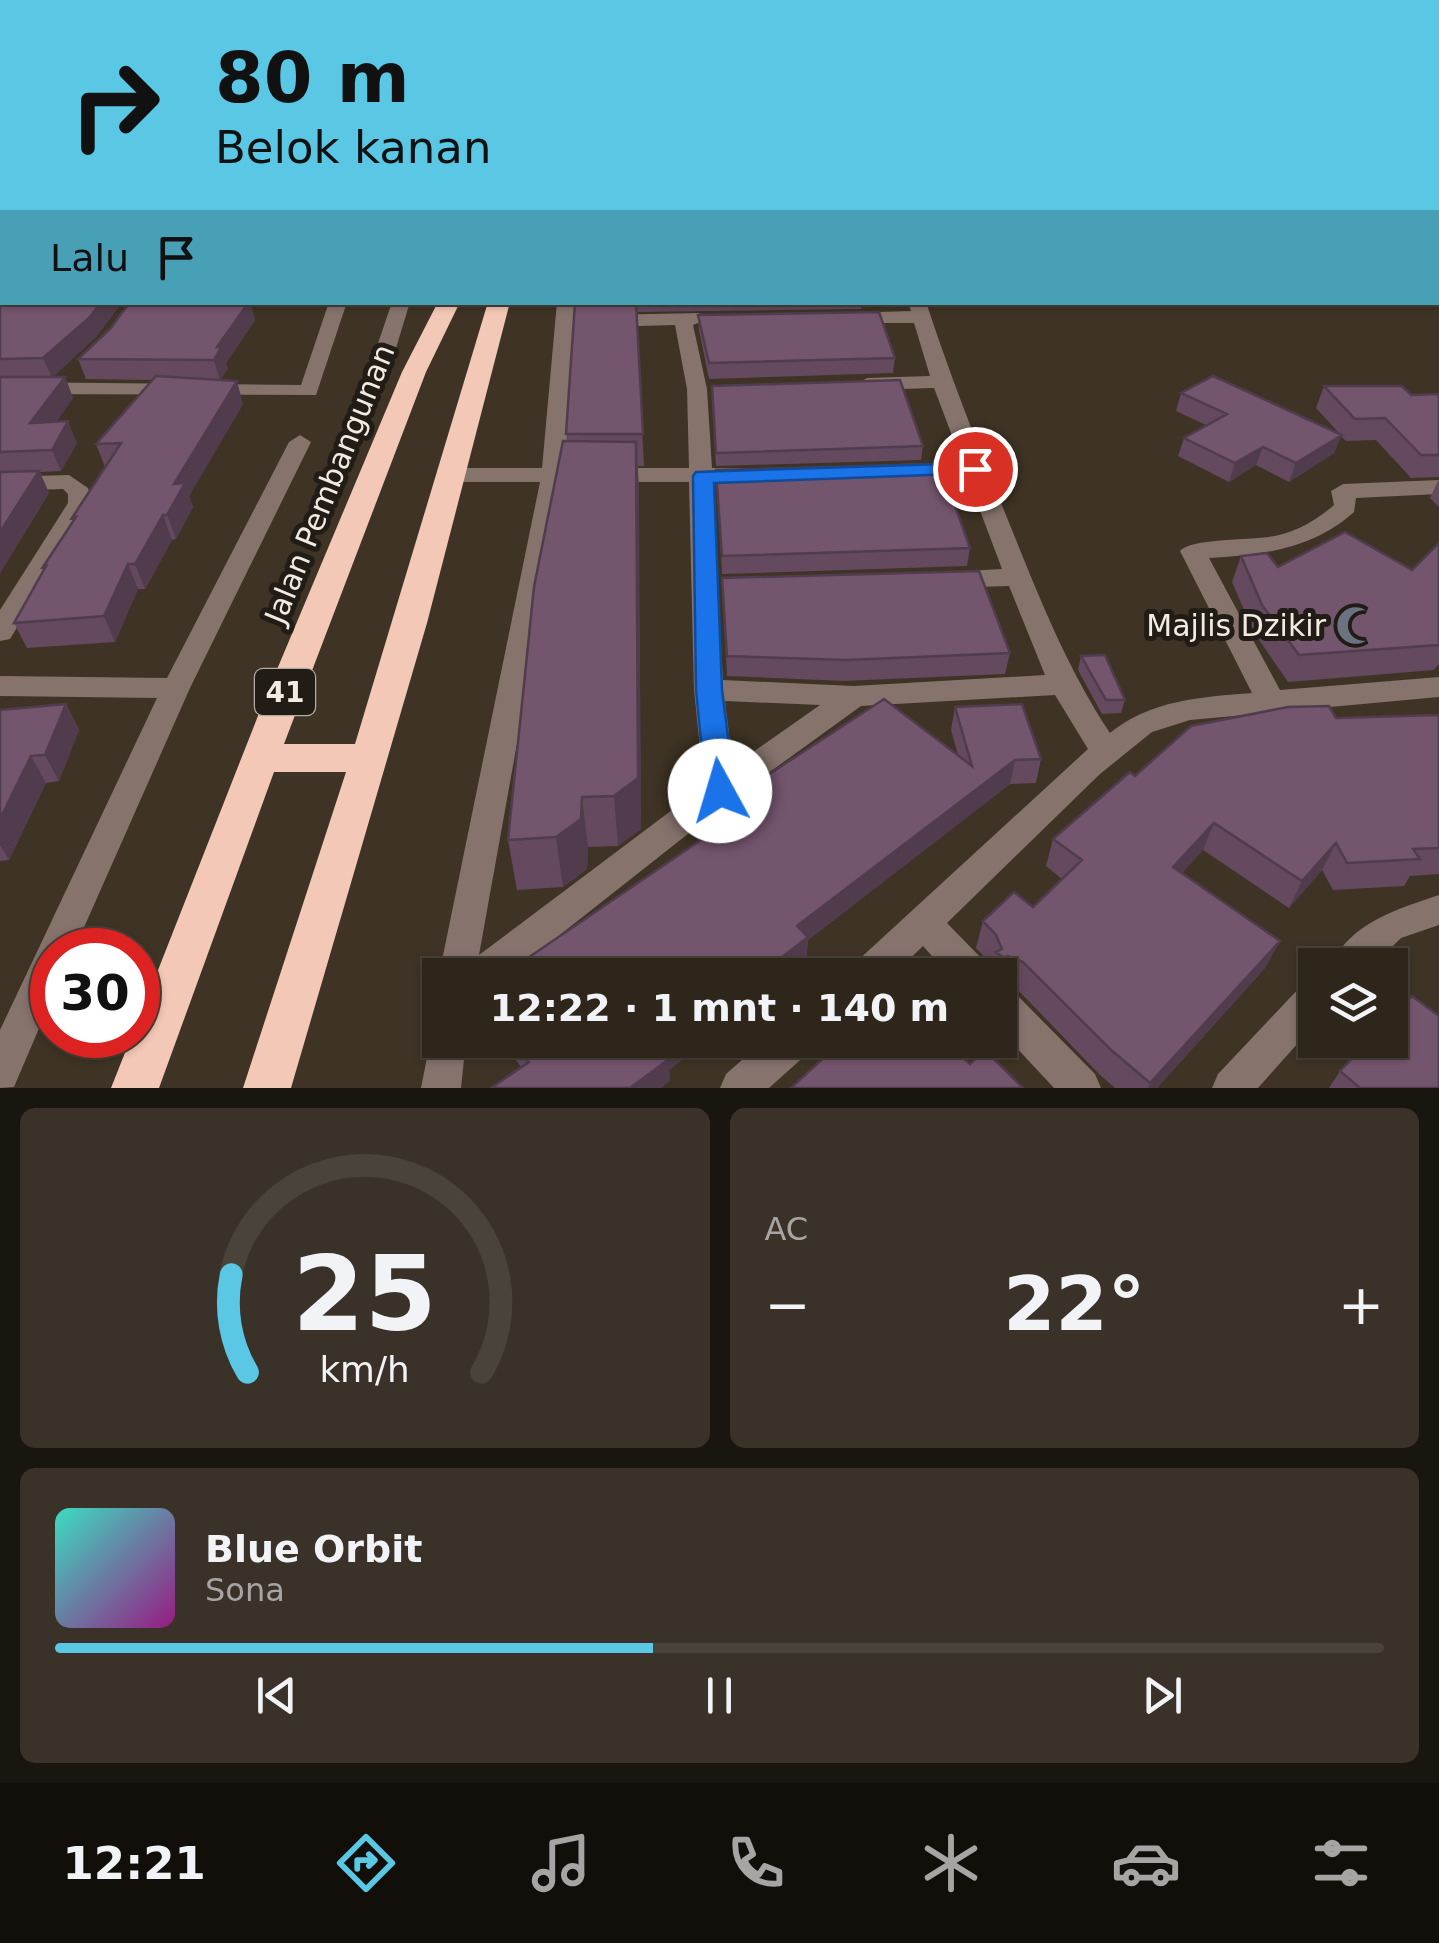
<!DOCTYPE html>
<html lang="id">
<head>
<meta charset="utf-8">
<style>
	body { margin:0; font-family:"DejaVu Sans",sans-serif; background:#3a3228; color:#f1f3f6; height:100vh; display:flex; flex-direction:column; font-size:38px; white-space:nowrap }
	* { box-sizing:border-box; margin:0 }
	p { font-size:32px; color:#a7a5a3 }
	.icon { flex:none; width:55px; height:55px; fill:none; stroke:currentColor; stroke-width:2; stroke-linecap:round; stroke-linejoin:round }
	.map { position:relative; height:1088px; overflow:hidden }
	.sheet { display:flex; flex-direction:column; gap:20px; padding:20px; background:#19150f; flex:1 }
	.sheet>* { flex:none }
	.banner { position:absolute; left:0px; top:0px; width:1440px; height:305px; box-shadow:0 2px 8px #0004,0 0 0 2px #49433a; background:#5ac8e5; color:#111; overflow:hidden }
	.buttons { position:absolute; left:1298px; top:948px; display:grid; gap:20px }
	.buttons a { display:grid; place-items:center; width:110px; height:110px; border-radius:0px; background:#2e261b; box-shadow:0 2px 8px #0004,0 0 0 2px #49433a; font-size:50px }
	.speed { position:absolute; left:30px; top:928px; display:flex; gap:20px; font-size:50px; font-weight:700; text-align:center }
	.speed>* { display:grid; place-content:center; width:130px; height:130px; border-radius:50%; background:#2e261b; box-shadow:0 2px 8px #0004,0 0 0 2px #49433a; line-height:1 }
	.speed .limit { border:15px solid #d22; background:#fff; color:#111 }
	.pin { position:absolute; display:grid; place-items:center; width:85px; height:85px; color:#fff; margin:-42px; border:5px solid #fff; border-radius:50%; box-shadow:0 2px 10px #0007 }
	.me { position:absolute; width:110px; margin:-55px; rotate:354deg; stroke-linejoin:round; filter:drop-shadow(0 0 8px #0008) }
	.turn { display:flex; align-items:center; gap:35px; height:210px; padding:0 50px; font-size:45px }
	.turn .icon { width:130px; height:130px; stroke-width:2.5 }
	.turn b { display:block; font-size:70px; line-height:85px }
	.then { display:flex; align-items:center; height:95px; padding:0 50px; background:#0003; gap:20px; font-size:38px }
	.big { font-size:75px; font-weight:700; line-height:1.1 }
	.sheet .card { flex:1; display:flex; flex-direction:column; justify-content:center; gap:15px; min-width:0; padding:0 35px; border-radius:15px; background:#3a3228 }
	.sheet .dial { align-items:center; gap:0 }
	.dial svg { height:260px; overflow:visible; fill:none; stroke:#49433a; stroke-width:7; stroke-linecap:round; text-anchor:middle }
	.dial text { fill:#f1f3f6; stroke:none }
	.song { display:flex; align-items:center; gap:30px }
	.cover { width:120px; height:120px; border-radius:15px; background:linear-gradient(135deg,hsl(170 70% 55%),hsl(310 70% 35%)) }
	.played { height:10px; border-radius:5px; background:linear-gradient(90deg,#5ac8e5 45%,#49433a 45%) }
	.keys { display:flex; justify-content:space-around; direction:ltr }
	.heat { display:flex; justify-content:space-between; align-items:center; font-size:55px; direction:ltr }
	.sheet .tiles { flex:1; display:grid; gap:20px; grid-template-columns:1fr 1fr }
	.card:last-child { grid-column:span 2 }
	.trip { position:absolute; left:422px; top:958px; width:595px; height:100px; border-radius:0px; background:#2e261b; box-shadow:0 2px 8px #0004,0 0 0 2px #49433a; font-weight:700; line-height:100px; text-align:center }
	.menu { display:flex; height:160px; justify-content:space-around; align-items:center; background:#120f0b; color:#a7a5a3 }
	.menu .icon { width:70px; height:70px }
	.menu .current { color:#5ac8e5 }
	.menu b { font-size:45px; color:#f1f3f6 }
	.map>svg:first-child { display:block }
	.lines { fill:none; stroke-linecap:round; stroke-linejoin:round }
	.minor { fill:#85736c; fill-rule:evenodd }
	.highway { fill:#f4c8b6; fill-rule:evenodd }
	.wall { fill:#64495f }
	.shaded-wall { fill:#513c4d }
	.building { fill:#74556e; stroke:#513c4d; stroke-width:2.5 }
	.route { fill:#1a73e8; stroke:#114b97; stroke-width:2.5 }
	.labels { text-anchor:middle; stroke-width:10; stroke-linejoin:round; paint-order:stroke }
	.shield { fill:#211c15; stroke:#b3ada4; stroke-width:2.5 }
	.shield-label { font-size:28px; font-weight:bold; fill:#f2ebe1 }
	.street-label { font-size:30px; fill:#f2ebe1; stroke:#211c15 }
	.poi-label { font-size:30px; fill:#f2ebe1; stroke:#211c15; text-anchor:end }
</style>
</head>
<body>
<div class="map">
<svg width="1439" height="1088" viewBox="0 0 1439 1088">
	<rect width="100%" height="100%" fill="#3e3324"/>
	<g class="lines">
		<path class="minor" d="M 944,0 L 962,0 L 963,2 L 947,2 Z
			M 1365,0 L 1377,0 L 1378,2 L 1367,2 Z
			M 1438,46 L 1439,46 L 1439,53 L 1438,53 Z
			M 0,157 L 2,157 L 2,165 L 0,165 Z
			M 1438,218 L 1439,218 L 1439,228 L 1438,228 Z
			M 329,302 L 347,302 L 316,395 L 0,394 L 0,382 L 301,385 Z
			M 392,302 L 410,302 L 393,358 L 383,364 L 373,358 Z
			M 557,302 L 575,302 L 565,468 L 689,468 L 687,389 L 675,325 L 604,327 L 595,321 L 604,315 L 699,313 L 708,319 L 693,325 L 707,389 L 712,468 L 749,468 L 761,475 L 749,482 L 712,482 L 723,680 L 854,686 L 1045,675 L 1009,586 L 948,588 L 935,580 L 948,572 L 1002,569 L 967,476 L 899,478 L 888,471 L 899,464 L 962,462 L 934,388 L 867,390 L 857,384 L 867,378 L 930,376 L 914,323 L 849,323 L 842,321 L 842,313 L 911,311 L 908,302 L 926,302 C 951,378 980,452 1010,525 C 1039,597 1067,668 1110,733 C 1150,700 1201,697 1252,693 L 1180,551 C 1192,537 1257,541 1279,535 C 1300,530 1318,519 1334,505 L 1331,491 L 1343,484 L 1439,480 L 1439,494 L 1356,498 L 1354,512 C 1313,549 1263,555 1209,558 L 1280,690 L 1439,677 L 1439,697 L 1190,720 L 1152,732 L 1100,774 L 947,923 L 986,963 L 991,975 L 949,975 L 923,946 L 893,975 L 850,975 L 855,963 L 1088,749 L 1055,695 L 861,706 L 731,800 L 509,975 L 440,975 L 440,978 L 439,975 L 540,482 L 454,482 L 442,475 L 454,468 L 542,468 ZM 564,482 L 689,482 L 694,690 L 704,786 L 479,955 ZM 725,701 L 820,705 L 733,766 Z
			M 300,435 L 311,442 L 190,688 L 74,950 L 52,950 L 52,998 L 14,1087 L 0,1088 L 0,1030 L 157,698 L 0,696 L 0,676 L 167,678 L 289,442 Z
			M 69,475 L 88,488 L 92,503 L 10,639 L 0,641 L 0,610 L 68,503 L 68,494 L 63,489 L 0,491 L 0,477 Z
			M 1439,895 L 1439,925 L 1401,938 L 1374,965 L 1331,965 C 1351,922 1398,909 1439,895 Z
			M 1315,980 L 1315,1024 L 1258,1088 L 1212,1088 L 1218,1074 L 1302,985 Z
			M 1000,986 L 1013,991 L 1095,1074 L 1101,1088 L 1054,1088 L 1000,1030 Z
			M 440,1024 L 440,1040 L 466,1040 L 461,1088 L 421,1088 L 433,1027 Z
			M 765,1040 L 813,1040 L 808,1053 L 769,1088 L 720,1088 L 726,1074 Z"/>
		<path class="highway" d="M 0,185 L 2,185 L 2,195 L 0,195 Z
			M 438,302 L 460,302 L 426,372 L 284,744 L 355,744 L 488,302 L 510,302 L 427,623 L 291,1088 L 243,1088 L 346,772 L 274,772 L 159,1088 L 111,1088 L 132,1035 L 138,1035 L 138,1021 L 265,698 L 402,372 Z"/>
	</g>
	<path class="wall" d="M 0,0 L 307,0 L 303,2 L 2,2 L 2,153 L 0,153 Z
		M 0,243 L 97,336 L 53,377 L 65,377 L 73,398 L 56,422 L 77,443 L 61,471 L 40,472 L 49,493 L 0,573 Z
		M 130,302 L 250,302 L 255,320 L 226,363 L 228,368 L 220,380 L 243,404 L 189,496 L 193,507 L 176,539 L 172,540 L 145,589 L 138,589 L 115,642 L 27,648 L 14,623 L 44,570 L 43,567 L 73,522 L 72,518 L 105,467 L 96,444 L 152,380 L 86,379 L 78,359 L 110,329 Z
		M 862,302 L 861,309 L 636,312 L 644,466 L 638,466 L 641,829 L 618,846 L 588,847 L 587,869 L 563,887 L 517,890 L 508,840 L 567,441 L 575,303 Z
		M 698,315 L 895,358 L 893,373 L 709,379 L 699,330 Z
		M 1324,386 L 1411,395 L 1439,394 L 1439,477 L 1411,478 L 1376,440 L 1346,441 L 1341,436 L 1334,453 L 1289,482 L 1256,465 L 1229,482 L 1178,456 L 1184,438 L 1206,425 L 1176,411 L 1181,393 L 1340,434 L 1316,408 Z
		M 712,399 L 923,446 L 921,460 L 716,466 Z
		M 716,470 L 937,481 L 970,548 L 967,566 L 722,574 Z
		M 1439,479 L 1439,507 L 1430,498 Z
		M 1439,543 L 1439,664 L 1434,670 L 1288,682 L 1253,631 L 1232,582 L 1241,556 L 1278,567 L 1412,570 Z
		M 722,578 L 1010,653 L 1005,674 L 844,681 L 727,676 Z
		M 1081,656 L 1125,700 L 1121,713 L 1102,714 L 1078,670 Z
		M 66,704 L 79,730 L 59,781 L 46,783 L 9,860 L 0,861 L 0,710 Z
		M 955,707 L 1041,759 L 1036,783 L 1010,784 L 808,940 L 806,960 L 703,839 L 702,818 L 958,755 L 951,730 Z
		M 1439,715 L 1439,874 L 1410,876 L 1404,886 L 1333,890 L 1322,870 L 1289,908 L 1203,850 L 1182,873 L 1266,967 L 1157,1088 L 1115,1088 L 1100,1075 L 1016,988 L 1000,983 L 1000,975 L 991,975 L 992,969 L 989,962 L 976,948 L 983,921 L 1033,907 L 1062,879 L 1046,866 L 1053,839 L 1135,776 L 1336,718 Z
		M 501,1040 L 707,1040 L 669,1070 L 670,1081 L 521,1067 Z
		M 1340,1071 L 1439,1088 L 1329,1088 Z"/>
	<path class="shaded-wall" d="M 286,0 L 307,0 L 303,2 L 282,2 Z
		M 101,302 L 123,302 L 97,336 L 52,378 L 43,358 Z
		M 249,302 L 250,302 L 255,320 L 226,363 L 228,368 L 220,381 L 214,360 L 217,347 Z
		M 65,377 L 73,398 L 40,445 L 30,423 Z
		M 237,381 L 243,404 L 189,496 L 193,507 L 176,539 L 167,515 L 174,484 Z
		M 68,421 L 77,443 L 61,471 L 52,450 Z
		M 1342,435 L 1334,453 L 1289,482 L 1296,463 Z
		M 636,442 L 639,487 L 641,829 L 618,846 L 614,796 Z
		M 1263,447 L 1256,465 L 1229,482 L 1235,463 Z
		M 39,471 L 49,493 L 0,573 L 0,532 Z
		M 163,515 L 172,540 L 145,589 L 135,564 Z
		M 128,564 L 138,589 L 115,642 L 104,616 Z
		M 66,704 L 79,730 L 59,781 L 45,755 Z
		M 31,756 L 46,783 L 9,860 L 0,845 L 0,819 Z
		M 1015,760 L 1010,784 L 808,940 L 806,960 L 787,975 L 759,975 L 797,926 Z
		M 582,797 L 588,847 L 587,869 L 563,887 L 556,837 Z
		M 1214,823 L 1203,850 L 1163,894 L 1173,867 Z
		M 1336,843 L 1322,870 L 1289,908 L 1302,881 Z
		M 1280,941 L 1266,967 L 1157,1088 L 1148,1088 L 1150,1083 Z
		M 1008,956 L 1001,982 L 1000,983 L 999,975 L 1004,958 Z
		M 677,1040 L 707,1040 L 669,1070 L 670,1081 L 661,1088 L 630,1088 L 663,1052 Z"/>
	<path class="building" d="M 1,0 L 286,0 L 282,2 L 2,2 L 2,139 L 0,139 Z
		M 0,243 L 2,243 L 2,302 L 101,302 L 90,317 L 43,358 L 0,359 Z
		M 130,302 L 249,302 L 217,347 L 221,347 L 214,360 L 78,359 L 110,329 Z
		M 636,302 L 643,434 L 566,434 L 575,303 Z
		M 879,312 L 895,358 L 709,363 L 698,315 Z
		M 156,376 L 237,381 L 174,484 L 185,483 L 167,515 L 163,515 L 135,564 L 128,564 L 104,616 L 14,623 L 46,566 L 43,567 L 76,517 L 72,518 L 121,443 L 96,444 Z
		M 1213,376 L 1342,435 L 1296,463 L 1263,447 L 1235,463 L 1184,438 L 1227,414 L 1181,393 Z
		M 0,377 L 65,377 L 30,423 L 68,421 L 52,450 L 0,452 Z
		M 900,380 L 923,446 L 716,453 L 712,386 Z
		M 1324,386 L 1402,386 L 1411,395 L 1439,394 L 1439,455 L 1421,455 L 1385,418 L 1355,419 Z
		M 563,441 L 636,442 L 638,778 L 614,796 L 582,797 L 581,819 L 556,837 L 508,840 L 534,587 Z
		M 931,464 L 937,481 L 946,480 L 970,548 L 722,556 L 716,470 Z
		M 39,471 L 0,532 L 0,472 Z
		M 1345,532 L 1412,570 L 1439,543 L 1439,645 L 1299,655 L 1262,605 L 1241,556 L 1267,553 L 1278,567 Z
		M 979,571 L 1010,653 L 846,660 L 727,656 L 722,578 Z
		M 1105,655 L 1125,700 L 1106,700 L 1081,656 Z
		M 884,699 L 972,766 L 955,707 L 1022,704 L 1041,759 L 1015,760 L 797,926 L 808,937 L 759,975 L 503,975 L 736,816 L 702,818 Z
		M 66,704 L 45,755 L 31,756 L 0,819 L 0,710 Z
		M 1329,706 L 1336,718 L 1439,715 L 1439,848 L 1413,849 L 1420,859 L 1347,863 L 1336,843 L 1302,881 L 1214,823 L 1173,867 L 1280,941 L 1150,1083 L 1110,1049 L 1023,962 L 1008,956 L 1004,958 L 996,952 L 1002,949 L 996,935 L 983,921 L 1014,892 L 1033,907 L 1082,860 L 1053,839 L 1130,772 L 1135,776 L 1191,726 L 1288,707 Z
		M 1412,996 L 1439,1016 L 1439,1088 L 1360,1088 L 1340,1071 L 1370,1040 L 1390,1040 L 1390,1019 Z
		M 512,1040 L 677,1040 L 663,1052 L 669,1059 L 630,1088 L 491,1088 L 529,1062 Z
		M 843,1040 L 943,1040 L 970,1064 L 985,1050 L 1023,1088 L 791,1088 Z"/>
	<path class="route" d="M 975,463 L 986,469 L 983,473 L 714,483 L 722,690 L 735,791 L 730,799 L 720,802 L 710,799 L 706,791 L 696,690 L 693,476 L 696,472 Z"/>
	<defs>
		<symbol id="mosque-bare" viewBox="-9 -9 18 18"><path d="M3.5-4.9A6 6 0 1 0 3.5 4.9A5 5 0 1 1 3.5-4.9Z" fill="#6b7280" stroke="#211c15" stroke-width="2.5" paint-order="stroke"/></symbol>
	</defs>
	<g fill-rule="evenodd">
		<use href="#mosque-bare" x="1328" y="598" width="55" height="55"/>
	</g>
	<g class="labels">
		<rect class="shield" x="255" y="669" width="60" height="46" rx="8"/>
		<g class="shield-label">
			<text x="285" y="702">41</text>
		</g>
		<g class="street-label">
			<text transform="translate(330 484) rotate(-68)" y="10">Jalan Pembangunan</text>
		</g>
		<g class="poi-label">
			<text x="1326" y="636">Majlis Dzikir</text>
		</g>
	</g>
</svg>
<div class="buttons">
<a><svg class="icon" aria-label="layers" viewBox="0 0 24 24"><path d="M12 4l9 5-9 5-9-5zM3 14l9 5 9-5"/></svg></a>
</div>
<div class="speed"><div class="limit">30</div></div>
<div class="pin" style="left:975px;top:469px;background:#d93025"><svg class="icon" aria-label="arrive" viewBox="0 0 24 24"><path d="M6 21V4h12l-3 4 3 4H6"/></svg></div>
<svg class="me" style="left:720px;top:791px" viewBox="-20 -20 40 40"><circle r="19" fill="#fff"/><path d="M0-13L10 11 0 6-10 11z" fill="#1a73e8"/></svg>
<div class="trip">12:22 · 1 mnt · 140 m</div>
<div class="banner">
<div class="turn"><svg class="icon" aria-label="right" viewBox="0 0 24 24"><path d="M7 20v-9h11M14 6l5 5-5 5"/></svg><div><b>80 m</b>Belok kanan</div></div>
<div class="then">Lalu<svg class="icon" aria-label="arrive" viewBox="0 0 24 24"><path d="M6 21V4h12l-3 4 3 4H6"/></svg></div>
</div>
</div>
<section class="sheet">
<div class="tiles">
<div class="card dial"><svg viewBox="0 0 100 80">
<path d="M14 69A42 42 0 1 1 86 69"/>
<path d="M14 69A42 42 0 0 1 9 39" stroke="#5ac8e5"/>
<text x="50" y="56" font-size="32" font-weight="700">25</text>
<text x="50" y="72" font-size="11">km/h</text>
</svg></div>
<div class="card"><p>AC</p>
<div class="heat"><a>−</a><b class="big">22°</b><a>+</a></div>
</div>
<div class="card">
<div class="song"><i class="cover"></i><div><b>Blue Orbit</b><p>Sona</p></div></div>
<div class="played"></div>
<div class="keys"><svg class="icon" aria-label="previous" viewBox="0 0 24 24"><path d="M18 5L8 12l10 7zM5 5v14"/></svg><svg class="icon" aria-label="pause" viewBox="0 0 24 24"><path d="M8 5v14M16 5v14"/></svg><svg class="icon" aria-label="next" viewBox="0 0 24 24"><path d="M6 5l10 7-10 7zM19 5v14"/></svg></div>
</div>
</div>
</section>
<nav class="menu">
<b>12:21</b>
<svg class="icon current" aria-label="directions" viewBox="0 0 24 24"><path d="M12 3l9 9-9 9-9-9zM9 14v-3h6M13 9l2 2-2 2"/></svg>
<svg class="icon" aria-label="music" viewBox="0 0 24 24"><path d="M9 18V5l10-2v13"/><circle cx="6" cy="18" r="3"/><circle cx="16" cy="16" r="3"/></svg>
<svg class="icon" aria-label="phone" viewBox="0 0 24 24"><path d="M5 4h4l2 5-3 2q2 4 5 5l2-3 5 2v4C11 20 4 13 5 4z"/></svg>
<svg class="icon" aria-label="climate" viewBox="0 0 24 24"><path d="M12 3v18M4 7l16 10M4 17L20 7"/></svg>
<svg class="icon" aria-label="car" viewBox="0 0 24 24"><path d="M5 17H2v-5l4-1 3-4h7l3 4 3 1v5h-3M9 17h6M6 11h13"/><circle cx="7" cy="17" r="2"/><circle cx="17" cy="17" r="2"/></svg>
<svg class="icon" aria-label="filters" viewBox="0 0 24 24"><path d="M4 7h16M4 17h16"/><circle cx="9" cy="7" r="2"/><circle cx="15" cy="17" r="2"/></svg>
</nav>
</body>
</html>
